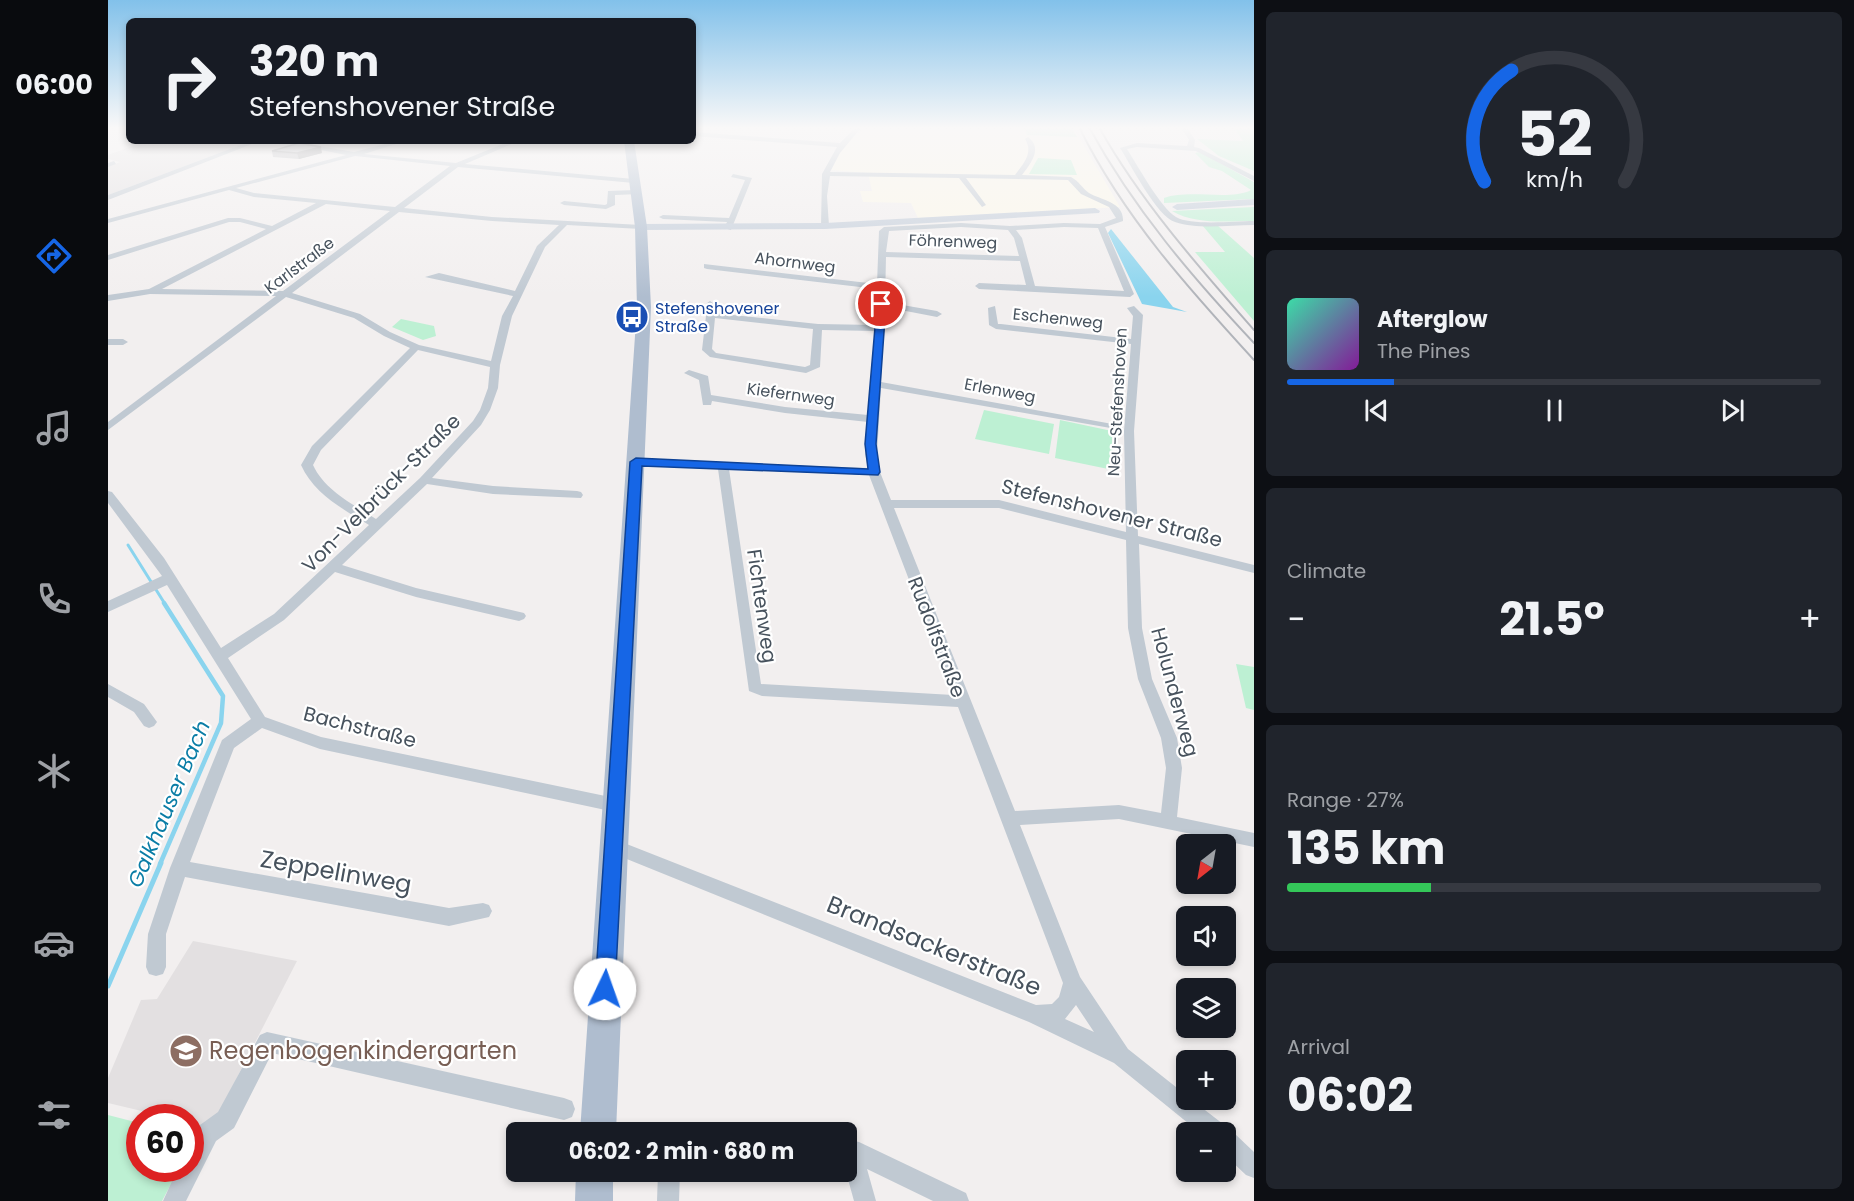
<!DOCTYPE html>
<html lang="en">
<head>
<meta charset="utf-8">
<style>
	body { margin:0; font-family:Poppins,sans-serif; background:#20242c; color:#f1f3f6; height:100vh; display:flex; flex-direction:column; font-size:22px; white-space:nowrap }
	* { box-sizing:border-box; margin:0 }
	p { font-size:20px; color:#9ea1a6 }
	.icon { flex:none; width:33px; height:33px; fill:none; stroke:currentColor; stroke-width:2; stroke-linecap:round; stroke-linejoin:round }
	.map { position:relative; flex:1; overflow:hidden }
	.sheet { display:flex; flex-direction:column; gap:12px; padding:12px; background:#0d0f14; width:600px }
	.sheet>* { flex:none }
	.hud { position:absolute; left:18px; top:18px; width:570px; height:126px; border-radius:9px; box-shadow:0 3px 9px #0003; background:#171b24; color:#f1f3f6; overflow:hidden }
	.needle { width:39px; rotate:211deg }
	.controls { position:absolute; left:1068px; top:834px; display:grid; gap:12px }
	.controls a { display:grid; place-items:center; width:60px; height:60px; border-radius:9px; background:#171b24; box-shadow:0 3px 9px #0003; font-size:30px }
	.speed { position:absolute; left:18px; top:1104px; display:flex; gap:12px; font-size:30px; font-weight:700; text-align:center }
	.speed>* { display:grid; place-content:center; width:78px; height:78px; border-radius:50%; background:#171b24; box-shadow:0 3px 9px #0003; line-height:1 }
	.speed .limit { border:9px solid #d22; background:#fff; color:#111 }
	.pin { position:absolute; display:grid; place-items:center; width:51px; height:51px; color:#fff; margin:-26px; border:3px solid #fff; border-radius:50%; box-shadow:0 2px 6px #0007 }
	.me { position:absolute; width:66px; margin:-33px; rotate:3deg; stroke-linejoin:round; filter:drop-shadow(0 0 4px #0008) }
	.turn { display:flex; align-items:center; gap:21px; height:126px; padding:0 24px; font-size:27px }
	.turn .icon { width:78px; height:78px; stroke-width:2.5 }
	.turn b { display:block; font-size:42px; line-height:51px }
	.big { font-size:45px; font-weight:700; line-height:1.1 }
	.sheet .tile { flex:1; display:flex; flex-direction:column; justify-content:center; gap:9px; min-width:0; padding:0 21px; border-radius:9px; background:#20242c }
	.sheet .dial { align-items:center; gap:0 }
	.dial svg { height:156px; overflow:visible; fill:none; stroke:#363941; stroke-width:7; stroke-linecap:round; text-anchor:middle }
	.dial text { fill:#f1f3f6; stroke:none }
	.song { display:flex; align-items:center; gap:18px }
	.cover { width:72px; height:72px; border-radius:9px; background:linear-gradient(135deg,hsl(160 70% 55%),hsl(290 70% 35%)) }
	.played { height:6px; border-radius:3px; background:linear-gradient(90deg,#1666e6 20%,#363941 20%) }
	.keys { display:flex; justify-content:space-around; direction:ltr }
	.heat { display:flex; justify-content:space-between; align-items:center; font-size:33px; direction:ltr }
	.charge { height:9px; border-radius:4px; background:linear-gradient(90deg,#34c759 27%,#363941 0) }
	.trip { position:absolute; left:398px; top:1122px; width:351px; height:60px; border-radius:9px; background:#171b24; box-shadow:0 3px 9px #0003; font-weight:700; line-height:60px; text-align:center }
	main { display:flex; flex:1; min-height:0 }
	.dock { display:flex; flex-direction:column; width:108px; justify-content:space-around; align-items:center; background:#090b0e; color:#9ea1a6 }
	.dock .icon { width:42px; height:42px }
	.dock .on { color:#1666e6 }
	.dock b { font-size:27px; color:#f1f3f6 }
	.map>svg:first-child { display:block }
	.commercial { fill:#fcf8e9 }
	.education { fill:#e3e0e1 }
	.green { fill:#bdf0d3 }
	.water { fill:#8ad4ee }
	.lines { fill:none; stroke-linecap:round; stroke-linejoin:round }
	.stream-far2 { stroke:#8ad4ee; stroke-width:3 }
	.stream-far1 { stroke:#8ad4ee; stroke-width:4.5 }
	.stream { stroke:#8ad4ee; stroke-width:5 }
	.minor { fill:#c0c9d2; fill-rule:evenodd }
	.secondary { fill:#c2ccd9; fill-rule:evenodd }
	.primary { fill:#afbdcf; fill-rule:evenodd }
	.rail { stroke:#b1b4ba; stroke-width:2 }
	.wall { fill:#afb1b6 }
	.shaded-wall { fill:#8f9094 }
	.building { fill:#ccced4; stroke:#8f9094; stroke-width:1.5 }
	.route { fill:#1666e6; stroke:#0e4296; stroke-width:1.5 }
	.labels { text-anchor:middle; stroke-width:4.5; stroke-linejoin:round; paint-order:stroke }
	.far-street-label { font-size:16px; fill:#47525d; stroke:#fff }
	.far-transit-label { font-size:16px; fill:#164399; stroke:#fff; text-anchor:start }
	.street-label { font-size:20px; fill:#47525d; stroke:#fff }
	.water-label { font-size:21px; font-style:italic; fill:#0a7da6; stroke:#fff }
	.near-street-label { font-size:24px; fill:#47525d; stroke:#fff }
	.near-education-label { font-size:24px; fill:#785e54; stroke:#fff; text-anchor:start }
</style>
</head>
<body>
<main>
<nav class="dock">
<b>06:00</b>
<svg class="icon on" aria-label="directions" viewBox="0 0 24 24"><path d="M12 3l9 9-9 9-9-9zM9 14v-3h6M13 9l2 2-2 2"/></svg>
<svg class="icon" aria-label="music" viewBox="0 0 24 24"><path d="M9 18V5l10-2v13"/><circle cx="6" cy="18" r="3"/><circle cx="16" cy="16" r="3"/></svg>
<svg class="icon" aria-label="phone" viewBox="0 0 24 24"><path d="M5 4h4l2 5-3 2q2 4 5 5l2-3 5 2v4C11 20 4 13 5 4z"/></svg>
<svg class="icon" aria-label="climate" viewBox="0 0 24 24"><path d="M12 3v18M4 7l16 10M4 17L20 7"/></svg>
<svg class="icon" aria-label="car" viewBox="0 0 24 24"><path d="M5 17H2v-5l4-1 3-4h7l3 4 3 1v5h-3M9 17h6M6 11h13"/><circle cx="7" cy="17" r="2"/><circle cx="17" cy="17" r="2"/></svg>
<svg class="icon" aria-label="filters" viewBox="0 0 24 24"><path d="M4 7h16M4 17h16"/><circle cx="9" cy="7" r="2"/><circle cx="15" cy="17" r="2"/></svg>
</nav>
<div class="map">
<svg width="1146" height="1201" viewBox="0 0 1146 1201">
	<rect width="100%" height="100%" fill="#f2efef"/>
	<path class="commercial" d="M 755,129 L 966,129 L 1012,207 L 810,218 L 803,203 L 755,202 L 752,191 L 764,191 L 760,173 L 723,170 L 734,146 Z"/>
	<path class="education" d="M 38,141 L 143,141 L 0,195 L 0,167 L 12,162 L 0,159 L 0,155 Z
		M 85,941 L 189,961 L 103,1128 L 83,1123 L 82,1118 L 59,1117 L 0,1103 L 0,1078 L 33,1000 L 49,999 Z"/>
	<path class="green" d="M 917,129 L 964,129 L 969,137 L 919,135 Z
		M 1114,129 L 1146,129 L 1146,171 L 1111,156 L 1089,139 L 1135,141 L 1127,129 Z
		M 1092,152 L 1146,182 L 1146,199 L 1056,203 L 1056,198 C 1081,189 1123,201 1143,190 L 1114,171 L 1101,167 L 1087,153 Z
		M 930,158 L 963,160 L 969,175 L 921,174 Z
		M 1146,207 L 1146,221 C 1119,221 1088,225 1064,211 Z
		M 1094,225 L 1109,225 L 1146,258 L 1146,321 L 1087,252 L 1117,252 Z
		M 293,319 L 326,326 L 328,336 L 315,340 L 284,327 Z
		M 876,410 L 946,424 L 941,454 L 867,439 Z
		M 952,420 L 1004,431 L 1005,470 L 947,458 Z
		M 1128,664 L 1146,667 L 1146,710 L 1138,708 Z
		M 0,1115 L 31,1123 L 32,1168 L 71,1169 L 54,1201 L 0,1201 Z"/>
	<path class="water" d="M 1003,229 L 1065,307 L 1079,312 L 1034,304 L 1000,233 Z"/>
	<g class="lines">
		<path class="stream-far2" d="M 20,545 L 57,604"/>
		<path class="stream-far1" d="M 52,864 L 113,723 L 115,696 L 56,603"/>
		<path class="stream" d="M 0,986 L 53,863"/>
		<path class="minor" d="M 746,129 L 752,129 L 732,153 L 722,172 L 907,175 C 915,164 926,153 917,139 L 920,137 C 935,148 923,163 914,175 L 963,177 C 971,181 974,188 981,193 C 993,200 1016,202 1015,221 L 997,227 L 1026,294 L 1022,297 L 871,289 L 867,286 L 871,283 L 918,285 L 912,261 L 778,257 L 777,302 L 829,311 L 834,314 L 829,317 L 777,307 L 773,382 L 1010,425 L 1015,428 L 1014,430 L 773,388 L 769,454 L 772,472 L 783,500 L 891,500 L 1018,532 L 1016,431 L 1023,344 L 888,329 L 881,325 L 880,308 L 887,306 L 890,324 L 893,324 L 1023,339 L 1025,316 L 1019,308 L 1026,306 L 1035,315 L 1026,431 L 1030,536 L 1146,565 L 1146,573 L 1031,544 L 1034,628 L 1044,679 L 1069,738 L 1074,768 L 1069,817 L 1146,833 L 1146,847 L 1011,819 L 912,825 L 972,977 L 1020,1049 L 1078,1095 L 1078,1100 L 1084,1100 L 1115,1124 L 1117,1130 L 1126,1133 L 1146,1152 L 1146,1178 L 1138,1175 L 1118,1156 L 1118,1132 L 1091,1132 L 1006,1063 L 921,1022 L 499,851 L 496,846 L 499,841 L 505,838 L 511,841 L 928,1005 L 944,1004 L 951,997 L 955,983 L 850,707 L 654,696 L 641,691 L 610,469 L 528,465 L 522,462 L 528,459 L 760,468 L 757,454 L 760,422 L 677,413 L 604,401 L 603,405 L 595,405 L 591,380 L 576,373 L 581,370 L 600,376 L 603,395 L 677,407 L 760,415 L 767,331 L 714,330 L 712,367 L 698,373 L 602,357 L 594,350 L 598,316 L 595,312 L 598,304 L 602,301 L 606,304 L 606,313 L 710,324 L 767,325 L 769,289 L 599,269 L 596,268 L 596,264 L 769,284 L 771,231 L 776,227 L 853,223 L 902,226 L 956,223 L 992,224 L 1008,218 L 1001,207 L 973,194 L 960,180 L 858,178 L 878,205 L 874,207 L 851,178 L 722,176 L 719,196 L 721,226 L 717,228 L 713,226 L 714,174 L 729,147 L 585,136 L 585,132 L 732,143 ZM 853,227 L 900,230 L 906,238 L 911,256 L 778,252 L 781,231 ZM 956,227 L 990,228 L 1016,291 L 927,286 L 914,238 L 908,230 ZM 607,318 L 705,329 L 702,365 L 697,367 L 608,353 L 604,349 ZM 621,469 L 761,475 L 845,695 L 653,684 ZM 786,508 L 891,508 L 1018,540 L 1020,628 L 1030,679 L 1053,738 L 1058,768 L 1053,813 L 1011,805 L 907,811 ZM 968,1005 L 986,1032 L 957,1019 Z
			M 1074,129 L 1080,129 L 1087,140 L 1086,147 L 1091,148 L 1146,176 L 1146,181 L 1088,151 L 1029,147 L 1019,149 C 1030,166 1052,207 1068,217 C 1083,226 1127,221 1146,221 L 1146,225 C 1121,225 1091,230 1067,222 C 1049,217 1023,165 1012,148 L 1029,143 L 1079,146 L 1081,140 Z
			M 143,141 L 152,141 L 0,200 L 0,195 Z
			M 168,141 L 182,141 L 246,152 L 288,141 L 298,141 L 256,154 L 348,163 L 402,141 L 411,141 L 357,164 L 526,179 L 530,181 L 526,183 L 350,167 L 296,208 L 384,217 L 533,225 L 537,227 L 533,229 L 459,225 L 437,247 L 404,316 L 392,365 L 390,388 L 382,410 L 373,425 L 324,478 L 385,486 L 469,491 L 473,492 L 475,495 L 473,498 L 385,494 L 319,484 L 234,565 L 308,588 L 416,613 L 418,616 L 416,619 L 411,621 L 308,597 L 227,572 L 176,620 L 120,658 L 157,717 L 213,737 L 507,798 L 513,800 L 515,805 L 513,810 L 507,812 L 212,749 L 154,728 L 126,748 L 82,862 L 341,908 L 375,903 L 381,905 L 384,911 L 381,917 L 341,926 L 77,877 L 58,934 L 58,967 L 55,974 L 48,976 L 41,974 L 38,967 L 40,934 L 62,868 L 114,740 L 143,719 L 59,585 L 0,612 L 0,601 L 54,576 L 0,503 L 0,491 L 4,492 L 56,558 L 113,648 L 166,614 L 261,525 C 235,509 206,494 193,465 L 204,446 L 302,348 L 276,336 L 246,318 L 178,297 L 0,430 L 0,422 L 168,296 L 42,294 L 0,301 L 0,295 L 41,289 L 158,229 L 132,222 L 121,222 L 0,260 L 0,255 L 120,218 L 132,218 L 164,226 L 208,203 L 146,197 L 121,190 L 0,223 L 0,219 L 238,155 ZM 247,156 L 342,166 L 287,207 L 146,193 L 128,188 ZM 218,204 L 282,211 L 175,291 L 54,289 ZM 291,212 L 384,221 L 451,225 L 429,246 L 407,291 L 331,273 L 317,277 L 405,296 L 394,316 L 383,361 L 311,345 L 282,332 L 252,314 L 184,293 ZM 310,350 L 382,367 L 380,388 L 372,410 L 365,421 L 312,478 L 268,519 C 245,504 217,491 205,465 L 213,450 Z
			M 6,161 L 8,164 L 0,167 L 0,163 Z
			M 625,174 L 644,178 L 623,230 L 616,228 L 619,222 L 555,219 L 551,217 L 555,215 L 621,218 L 637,180 L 623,177 Z
			M 528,190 L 532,192 L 531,194 L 507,195 L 507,205 L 498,209 L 456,205 L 452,203 L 456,201 L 497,205 L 499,204 L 500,191 Z
			M 0,339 L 15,339 L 20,342 L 15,345 L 0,345 Z
			M 0,684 L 36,704 L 49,722 L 46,726 L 41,728 L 36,726 L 26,712 L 0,697 Z
			M 159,1032 L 456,1098 L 464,1101 L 467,1109 L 464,1117 L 456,1120 L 164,1053 L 126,1128 L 108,1141 L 78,1201 L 55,1201 L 70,1168 L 82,1168 L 82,1144 L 92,1125 L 110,1112 L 152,1035 Z
			M 738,1139 L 751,1142 L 858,1193 L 861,1201 L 825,1201 L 759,1169 L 768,1201 L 746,1201 L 738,1172 Z
			M 550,1172 L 572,1172 L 571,1201 L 549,1201 Z"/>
		<path class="secondary" d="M 1146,199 L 1146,205 L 1069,210 L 1064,207 L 1069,204 Z
			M 987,208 L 992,211 L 991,213 L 717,229 L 533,230 L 527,227 L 533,224 L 717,223 Z"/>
		<path class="primary" d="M 516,141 L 526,141 L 539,227 L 543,307 L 508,1132 L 472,1132 L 529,307 L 527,227 Z
			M 468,1172 L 505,1172 L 505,1201 L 467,1201 Z"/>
		<path class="rail" d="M 972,129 C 1016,217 1080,288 1146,360
			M 982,129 C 1026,209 1084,277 1146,343
			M 992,129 C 1034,203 1090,266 1146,330"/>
	</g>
	<path class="wall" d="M 164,151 L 214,153 L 191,159 L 165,157 Z"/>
	<path class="shaded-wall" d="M 213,147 L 214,153 L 191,159 L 189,153 Z"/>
	<path class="building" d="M 191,143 L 213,147 L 189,153 L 164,151 Z"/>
	<linearGradient id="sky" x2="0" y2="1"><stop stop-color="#82c1ea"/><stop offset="0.43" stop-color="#f9f8f8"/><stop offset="1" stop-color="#f9f8f8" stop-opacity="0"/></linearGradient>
	<rect width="1146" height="297" fill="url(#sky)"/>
	<path class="route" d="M 773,301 L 778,304 L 768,444 L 772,472 L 770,475 L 534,466 L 507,989 L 504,996 L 497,999 L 490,996 L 487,989 L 522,462 L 528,458 L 760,469 L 757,444 L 769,304 Z"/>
	<defs>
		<symbol id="bus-disc" viewBox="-11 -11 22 22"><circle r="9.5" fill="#1a4fb4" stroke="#fff"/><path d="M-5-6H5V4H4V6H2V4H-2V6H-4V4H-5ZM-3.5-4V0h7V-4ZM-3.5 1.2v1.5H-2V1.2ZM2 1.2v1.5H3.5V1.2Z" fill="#fff"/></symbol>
		<symbol id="school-disc" viewBox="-11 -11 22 22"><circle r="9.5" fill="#8d6e63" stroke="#fff"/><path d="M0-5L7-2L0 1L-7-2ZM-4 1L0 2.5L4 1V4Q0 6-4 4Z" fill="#fff"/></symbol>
	</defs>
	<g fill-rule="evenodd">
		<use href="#bus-disc" x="505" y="298" width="38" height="38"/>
		<use href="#school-disc" x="59" y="1032" width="38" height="38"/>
	</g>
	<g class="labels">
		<g class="far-street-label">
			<text transform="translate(845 241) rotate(2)" y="6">Föhrenweg</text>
			<text transform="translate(687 262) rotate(7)" y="6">Ahornweg</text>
			<text transform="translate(191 265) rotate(-37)" y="6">Karlstraße</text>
			<text transform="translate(950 318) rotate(6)" y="6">Eschenweg</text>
			<text transform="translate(892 390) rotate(11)" y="6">Erlenweg</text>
			<text transform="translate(683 394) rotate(8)" y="6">Kiefernweg</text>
			<text transform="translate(1009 402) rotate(-87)" y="6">Neu-Stefenshoven</text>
		</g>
		<g class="far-transit-label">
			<text x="547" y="314">Stefenshovener<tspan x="547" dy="18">Straße</tspan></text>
		</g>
		<g class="street-label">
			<text transform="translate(273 493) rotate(-45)" y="7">Von-Velbrück-Straße</text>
			<text transform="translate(1004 513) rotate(14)" y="7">Stefenshovener Straße</text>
			<text transform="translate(654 606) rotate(82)" y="7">Fichtenweg</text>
			<text transform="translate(829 637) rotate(69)" y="7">Rudolfstraße</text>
			<text transform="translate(1067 692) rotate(75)" y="7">Holunderweg</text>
			<text transform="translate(252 727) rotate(14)" y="7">Bachstraße</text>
		</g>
		<g class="water-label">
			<text transform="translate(61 804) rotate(-67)" y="7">Galkhauser Bach</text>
		</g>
		<g class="near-street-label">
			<text transform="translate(228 872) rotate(10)" y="8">Zeppelinweg</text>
			<text transform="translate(826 946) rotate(22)" y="8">Brandsackerstraße</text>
		</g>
		<g class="near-education-label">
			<text x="101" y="1059">Regenbogenkindergarten</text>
		</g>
	</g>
</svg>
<div class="controls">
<a><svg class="needle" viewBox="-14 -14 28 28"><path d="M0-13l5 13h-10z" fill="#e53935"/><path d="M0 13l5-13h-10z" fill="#9ea1a6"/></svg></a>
<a><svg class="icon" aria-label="sound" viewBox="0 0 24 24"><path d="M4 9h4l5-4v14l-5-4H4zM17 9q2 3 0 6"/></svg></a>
<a><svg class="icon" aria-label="layers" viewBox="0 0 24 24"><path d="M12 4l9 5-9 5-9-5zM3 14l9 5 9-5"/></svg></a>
<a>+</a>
<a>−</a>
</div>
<div class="speed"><div class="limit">60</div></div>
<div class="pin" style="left:773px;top:304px;background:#d93025"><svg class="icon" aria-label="arrive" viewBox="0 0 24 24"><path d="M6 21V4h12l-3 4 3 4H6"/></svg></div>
<svg class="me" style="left:497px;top:989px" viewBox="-20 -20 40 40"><circle r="19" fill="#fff"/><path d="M0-13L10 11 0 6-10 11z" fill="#1666e6"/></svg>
<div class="trip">06:02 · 2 min · 680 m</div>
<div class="hud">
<div class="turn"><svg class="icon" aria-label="right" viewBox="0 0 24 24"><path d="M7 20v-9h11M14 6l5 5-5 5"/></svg><div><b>320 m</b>Stefenshovener Straße</div></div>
</div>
</div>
<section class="sheet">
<div class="tile dial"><svg viewBox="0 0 100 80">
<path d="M14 69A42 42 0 1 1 86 69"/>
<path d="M14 69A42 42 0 0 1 28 12" stroke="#1666e6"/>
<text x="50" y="56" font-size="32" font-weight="700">52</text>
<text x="50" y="72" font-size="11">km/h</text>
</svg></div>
<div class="tile">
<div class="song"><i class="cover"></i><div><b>Afterglow</b><p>The Pines</p></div></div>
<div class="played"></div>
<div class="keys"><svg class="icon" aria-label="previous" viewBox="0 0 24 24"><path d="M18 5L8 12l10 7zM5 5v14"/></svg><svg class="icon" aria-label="pause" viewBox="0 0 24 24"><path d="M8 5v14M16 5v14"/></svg><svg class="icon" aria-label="next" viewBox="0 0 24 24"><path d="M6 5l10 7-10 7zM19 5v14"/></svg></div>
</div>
<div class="tile"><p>Climate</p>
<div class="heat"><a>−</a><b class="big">21.5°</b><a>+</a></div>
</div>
<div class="tile"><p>Range · 27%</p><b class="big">135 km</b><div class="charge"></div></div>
<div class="tile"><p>Arrival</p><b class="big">06:02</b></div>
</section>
</main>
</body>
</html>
